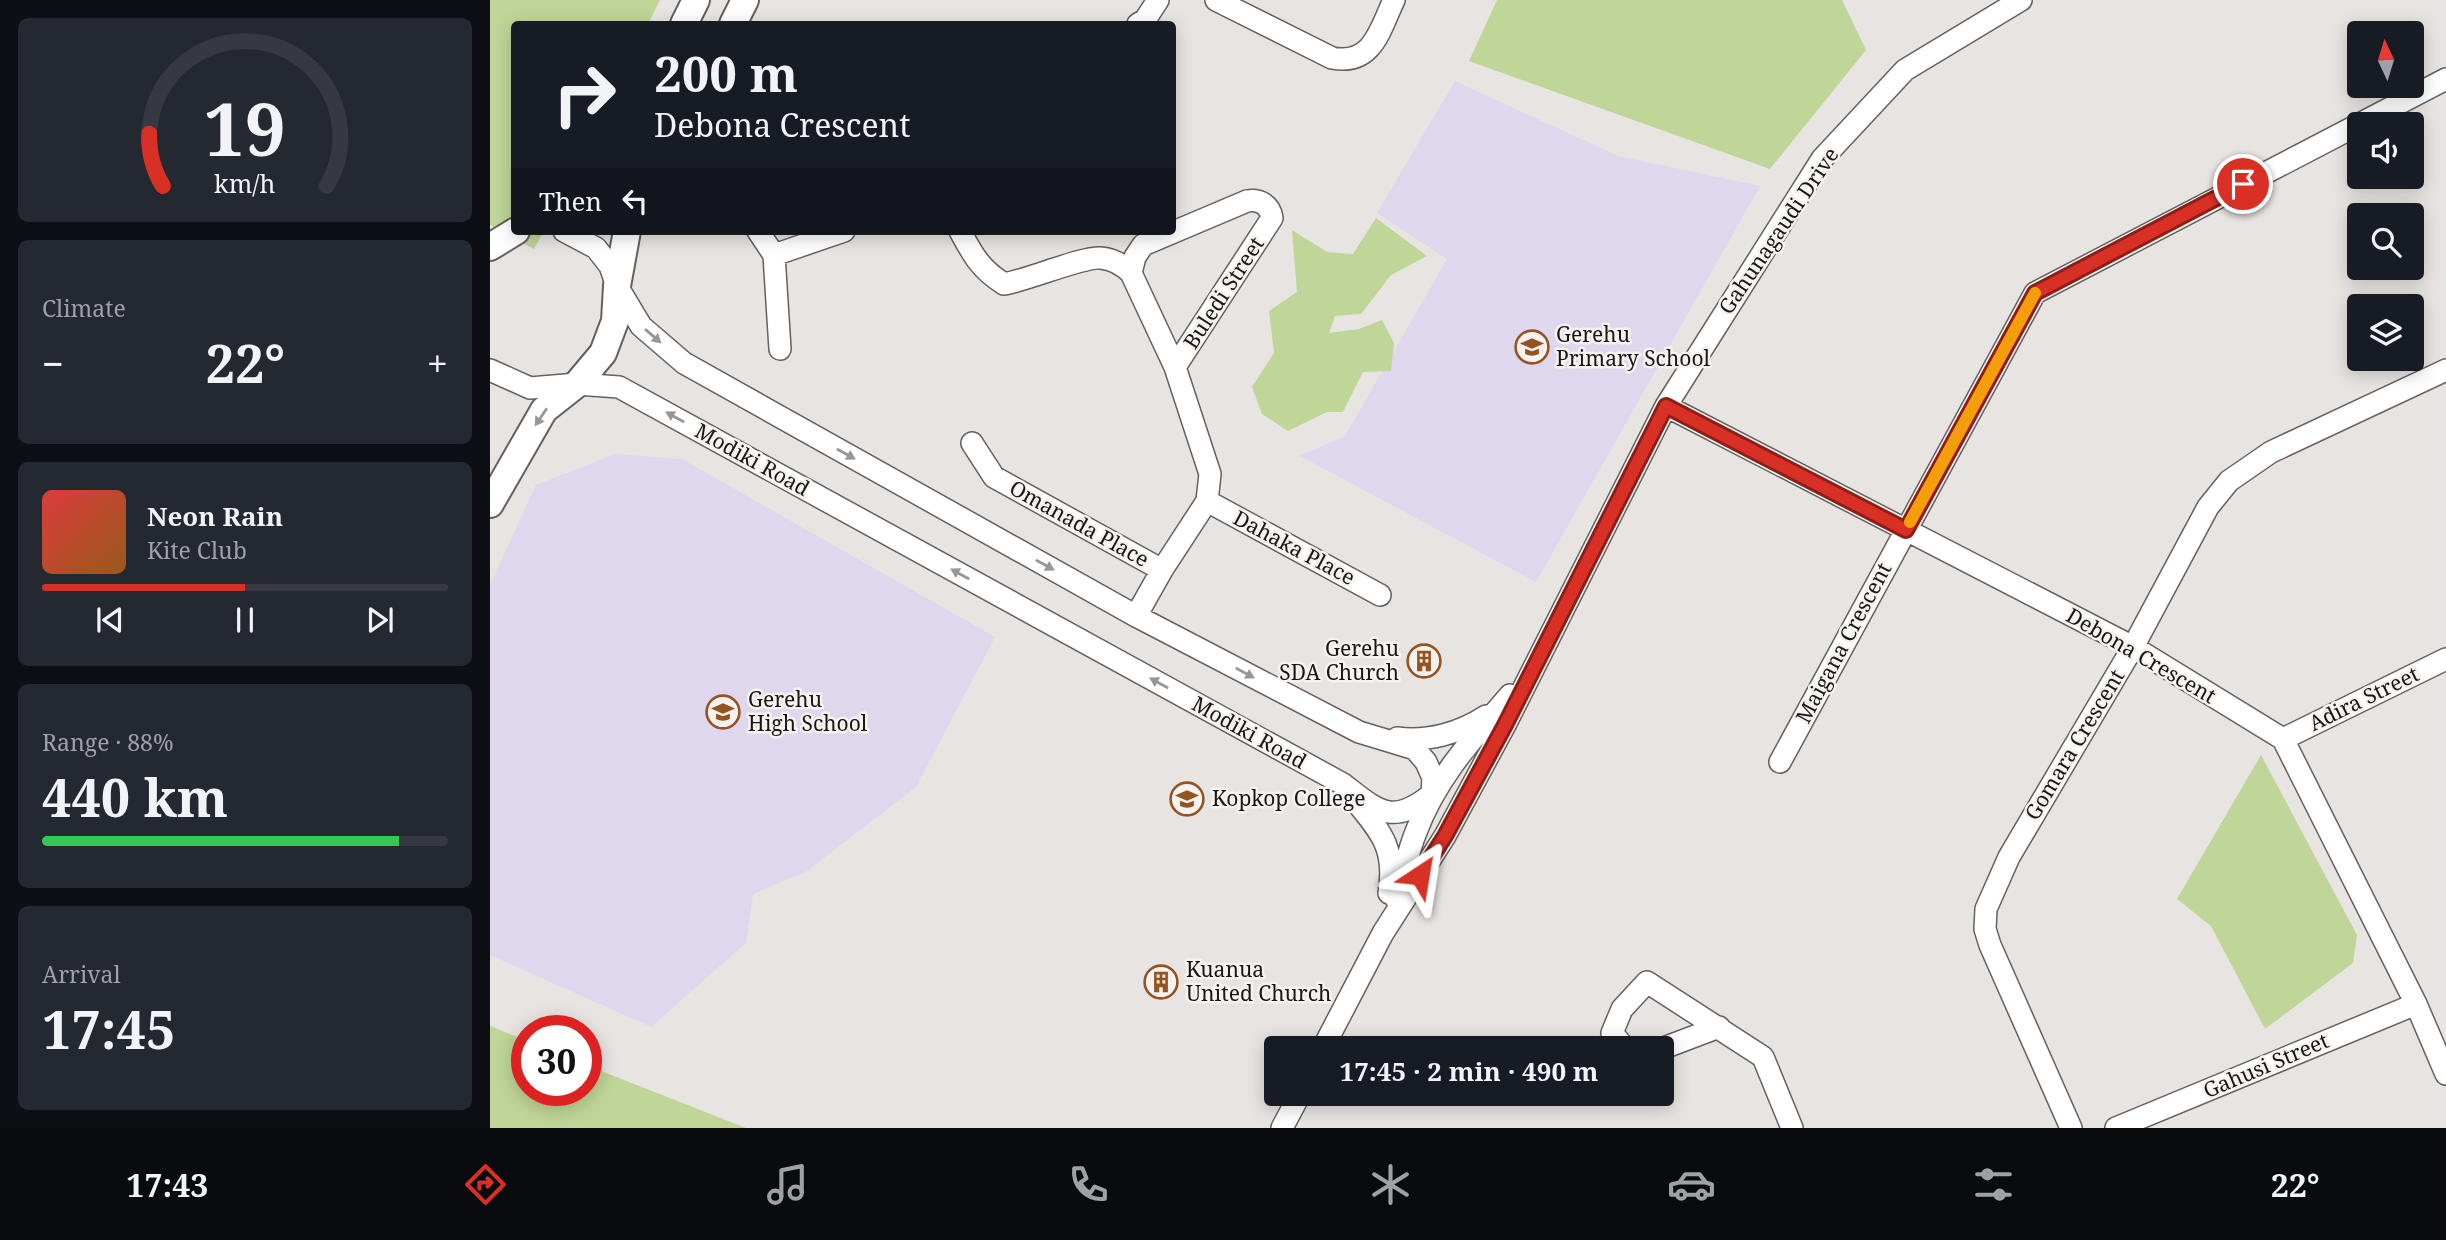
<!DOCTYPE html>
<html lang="en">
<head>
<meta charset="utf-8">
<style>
	body { margin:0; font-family:"Noto Serif",serif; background:#242831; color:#f1f3f6; height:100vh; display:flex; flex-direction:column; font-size:26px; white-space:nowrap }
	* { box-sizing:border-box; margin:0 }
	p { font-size:23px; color:#9ea1a6 }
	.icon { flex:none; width:38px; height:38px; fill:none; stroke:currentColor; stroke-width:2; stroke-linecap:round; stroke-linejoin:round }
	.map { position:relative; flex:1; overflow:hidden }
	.side { display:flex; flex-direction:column; gap:18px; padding:18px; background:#0d0f14; width:490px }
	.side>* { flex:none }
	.banner { position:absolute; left:21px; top:21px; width:665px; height:214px; border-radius:7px; box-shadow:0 4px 18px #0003; background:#171b24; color:#f1f3f6; overflow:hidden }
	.needle { width:46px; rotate:356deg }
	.buttons { position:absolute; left:1857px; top:21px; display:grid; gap:14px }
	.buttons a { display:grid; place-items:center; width:77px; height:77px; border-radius:7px; background:#171b24; box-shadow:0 4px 18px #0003; font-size:35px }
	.speed { position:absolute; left:21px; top:1015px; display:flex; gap:14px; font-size:35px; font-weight:700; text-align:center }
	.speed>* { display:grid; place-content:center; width:91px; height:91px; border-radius:50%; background:#171b24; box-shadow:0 4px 18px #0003; line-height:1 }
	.speed .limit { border:10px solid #d22; background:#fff; color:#111 }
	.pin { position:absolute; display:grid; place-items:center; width:60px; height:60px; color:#fff; margin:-30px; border:4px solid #fff; border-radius:50%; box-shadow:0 2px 7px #0007 }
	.me { position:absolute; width:77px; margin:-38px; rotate:33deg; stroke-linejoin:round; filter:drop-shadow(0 0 5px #0008) }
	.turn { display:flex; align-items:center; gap:24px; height:147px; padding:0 28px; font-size:32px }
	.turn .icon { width:91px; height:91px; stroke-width:2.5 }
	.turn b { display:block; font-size:49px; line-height:60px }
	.then { display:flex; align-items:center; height:66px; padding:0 28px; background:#0003; gap:14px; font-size:26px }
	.big { font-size:52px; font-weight:700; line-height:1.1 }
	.side .widget { flex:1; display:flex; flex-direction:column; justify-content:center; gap:10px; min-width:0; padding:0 24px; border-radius:10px; background:#242831 }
	.side .dial { align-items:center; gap:0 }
	.dial svg { height:182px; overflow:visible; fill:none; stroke:#363941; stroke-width:7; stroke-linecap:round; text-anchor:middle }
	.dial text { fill:#f1f3f6; stroke:none }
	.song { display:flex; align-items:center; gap:21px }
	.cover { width:84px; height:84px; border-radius:10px; background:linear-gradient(135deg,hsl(0 70% 55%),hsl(30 70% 35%)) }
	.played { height:7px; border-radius:4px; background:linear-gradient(90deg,#d93025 50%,#363941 50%) }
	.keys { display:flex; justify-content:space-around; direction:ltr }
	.heat { display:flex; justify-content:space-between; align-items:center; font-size:38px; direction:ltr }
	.charge { height:10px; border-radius:5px; background:linear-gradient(90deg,#34c759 88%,#363941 0) }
	.trip { position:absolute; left:774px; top:1036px; width:410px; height:70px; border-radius:7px; background:#171b24; box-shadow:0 4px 18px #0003; font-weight:700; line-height:70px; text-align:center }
	.tab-bar { display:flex; height:112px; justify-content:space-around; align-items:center; background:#090b0e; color:#9ea1a6 }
	.tab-bar .icon { width:49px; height:49px }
	.tab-bar .current { color:#d93025 }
	.tab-bar b { font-size:32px; color:#f1f3f6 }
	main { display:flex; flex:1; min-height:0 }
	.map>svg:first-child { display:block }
	.education { fill:#ded7ed }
	.green { fill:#c0d598 }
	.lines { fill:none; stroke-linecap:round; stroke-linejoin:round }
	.minor-casing { stroke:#64605e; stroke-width:24 }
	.tertiary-casing { stroke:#64605e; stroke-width:30 }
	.minor { stroke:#fff; stroke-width:21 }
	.tertiary { stroke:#fff; stroke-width:26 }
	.oneway { fill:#979796 }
	.route-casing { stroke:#8d1f18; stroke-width:18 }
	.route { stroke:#d93025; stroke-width:12 }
	.slow { stroke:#f59e0b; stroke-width:12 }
	.labels { text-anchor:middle; stroke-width:5; stroke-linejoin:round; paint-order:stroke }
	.street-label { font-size:21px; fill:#181716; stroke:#f6f2ef }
	.poi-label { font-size:21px; fill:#181716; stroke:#f6f2ef; text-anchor:start }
</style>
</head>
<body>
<main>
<section class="side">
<div class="widget dial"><svg viewBox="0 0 100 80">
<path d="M14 69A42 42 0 1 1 86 69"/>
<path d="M14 69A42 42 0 0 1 8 46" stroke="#d93025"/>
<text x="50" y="56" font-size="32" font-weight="700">19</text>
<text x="50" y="72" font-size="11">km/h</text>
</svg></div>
<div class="widget"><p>Climate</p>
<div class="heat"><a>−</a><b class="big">22°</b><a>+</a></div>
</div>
<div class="widget">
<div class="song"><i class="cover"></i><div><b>Neon Rain</b><p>Kite Club</p></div></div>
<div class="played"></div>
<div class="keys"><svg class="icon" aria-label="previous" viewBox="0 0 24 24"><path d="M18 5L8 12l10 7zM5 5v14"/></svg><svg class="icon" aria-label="pause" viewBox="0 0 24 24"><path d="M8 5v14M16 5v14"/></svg><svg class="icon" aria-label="next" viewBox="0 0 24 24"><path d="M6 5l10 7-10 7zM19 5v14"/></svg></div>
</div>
<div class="widget"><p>Range · 88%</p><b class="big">440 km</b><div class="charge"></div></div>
<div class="widget"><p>Arrival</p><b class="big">17:45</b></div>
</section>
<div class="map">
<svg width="1956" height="1128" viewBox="0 0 1956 1128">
	<rect width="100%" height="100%" fill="#e8e4e2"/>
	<path class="education" d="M 965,81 L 1128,156 L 1270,186 L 1046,582 L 810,456 L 855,436 L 957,259 L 887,213 Z
		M 125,454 L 192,459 L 505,637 L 426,787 L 317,871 L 263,894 L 256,943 L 161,1027 L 0,955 L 0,585 L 46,485 Z"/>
	<path class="green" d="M 0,0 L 170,0 L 158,24 L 24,24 L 24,231 L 54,231 L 44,249 L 0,225 Z
		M 1007,0 L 1352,0 L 1376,50 L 1280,169 L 979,61 Z
		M 886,218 L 937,256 L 901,275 L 871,314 L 845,316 L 839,333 L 869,329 L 892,320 L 904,343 L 901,371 L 873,372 L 853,412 L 837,412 L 798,431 L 772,414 L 762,387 L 784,353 L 779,311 L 807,292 L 802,230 L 837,252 L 863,254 Z
		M 1771,755 L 1867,935 L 1863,963 L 1775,1029 L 1721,926 L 1687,899 Z
		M 0,1026 L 37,1041 L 37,1090 L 96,1090 L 96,1065 L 256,1128 L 0,1128 Z"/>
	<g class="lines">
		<defs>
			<path id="minor" d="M 726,0 L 842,58 C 883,66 890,29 904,0
				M 648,24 L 655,20 L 668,0
				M 268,231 L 284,255 L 290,349
				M 470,231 C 483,255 490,269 514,284 C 538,280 594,256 611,258 C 622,259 633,265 641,273 L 685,367 L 720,474 L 717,501 L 672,570 L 646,616
				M 284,255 L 354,231
				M 641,273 L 645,257 L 653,245 L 757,201 C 770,199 780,205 782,218 L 685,367
				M 0,370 L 40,388 L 87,384 L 129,387 L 853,784 C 889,812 902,826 942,794 L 943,778 L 936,762 L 925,749 L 869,732 L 646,616 L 194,363 L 151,326 L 127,286 L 120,266 L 106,248 L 74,231
				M 1176,406 L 1643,647 L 1793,739 L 1926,1004 L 1956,1074
				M 482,443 L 504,477 L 672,570
				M 717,501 L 890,595
				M 907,738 C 938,742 970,733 996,716
				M 1793,739 L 1956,659
				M 1290,762 L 1545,293 L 1956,79
				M 867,803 C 893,834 906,851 899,893
				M 906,899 C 914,877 917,853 926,832 C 946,778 983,738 1020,695
				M 833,1048 L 893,933 L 955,836 L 1015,725 L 1176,406 L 1332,159 L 1415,70 L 1531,0
				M 1135,1048 L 1122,1033 L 1132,1009 L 1157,982 L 1273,1057 L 1302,1128
				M 1171,1049 L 1229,1027
				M 792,1128 L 810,1094
				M 1581,1128 L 1500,945 L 1495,929 L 1496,909 L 1519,857 L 1643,647 L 1718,507 L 1739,481 L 1781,452 L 1956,370
				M 1626,1128 L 1926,1004"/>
			<path id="tertiary" d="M 194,24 L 206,0
				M 243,24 L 255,0
				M 0,247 L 26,231
				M 0,504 L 54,410 L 87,384 L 113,353 L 125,321 L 127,286 L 137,231"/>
		</defs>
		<use href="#minor" class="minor-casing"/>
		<use href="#tertiary" class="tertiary-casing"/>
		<use href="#minor" class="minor"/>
		<use href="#tertiary" class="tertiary"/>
	</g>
	<defs><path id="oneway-solid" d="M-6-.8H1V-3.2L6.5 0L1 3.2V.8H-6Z" transform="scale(1.75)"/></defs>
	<g class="oneway">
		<use href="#oneway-solid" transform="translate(163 336) rotate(41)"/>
		<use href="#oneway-solid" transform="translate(51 417) rotate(124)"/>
		<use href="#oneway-solid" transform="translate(185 417) rotate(-151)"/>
		<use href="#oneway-solid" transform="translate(356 454) rotate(29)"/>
		<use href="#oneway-solid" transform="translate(555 565) rotate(29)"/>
		<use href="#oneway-solid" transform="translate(470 574) rotate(-151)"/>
		<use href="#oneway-solid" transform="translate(755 673) rotate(28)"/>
		<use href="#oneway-solid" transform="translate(669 683) rotate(-151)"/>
	</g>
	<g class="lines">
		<defs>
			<path id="route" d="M 930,875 L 955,836 L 1015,725 L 1176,406 L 1416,530 L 1545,293 L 1753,184"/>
		</defs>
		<use href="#route" class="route-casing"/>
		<use href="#route" class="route"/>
		<path class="slow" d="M 1420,522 L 1545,293"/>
	</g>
	<defs>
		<symbol id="school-ring" viewBox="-11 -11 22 22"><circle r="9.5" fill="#f6f2ef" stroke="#955321" stroke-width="1.5"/><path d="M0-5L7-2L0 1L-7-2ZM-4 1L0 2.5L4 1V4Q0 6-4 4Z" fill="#955321"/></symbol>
		<symbol id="building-ring" viewBox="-11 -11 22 22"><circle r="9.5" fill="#f6f2ef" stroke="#955321" stroke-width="1.5"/><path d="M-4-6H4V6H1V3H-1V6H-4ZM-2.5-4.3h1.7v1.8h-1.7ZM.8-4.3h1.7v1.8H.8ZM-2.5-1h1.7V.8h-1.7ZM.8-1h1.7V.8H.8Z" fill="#955321"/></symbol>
		<symbol id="university-ring" viewBox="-11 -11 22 22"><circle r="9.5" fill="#f6f2ef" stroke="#955321" stroke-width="1.5"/><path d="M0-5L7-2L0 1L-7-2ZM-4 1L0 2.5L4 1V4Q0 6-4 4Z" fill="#955321"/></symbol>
	</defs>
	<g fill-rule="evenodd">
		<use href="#school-ring" x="1023" y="328" width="38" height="38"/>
		<use href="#building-ring" x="915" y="642" width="38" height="38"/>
		<use href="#school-ring" x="214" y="693" width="38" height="38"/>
		<use href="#university-ring" x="678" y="780" width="38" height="38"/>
		<use href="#building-ring" x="652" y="963" width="38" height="38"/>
	</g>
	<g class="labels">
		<g class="street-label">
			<text transform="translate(1289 231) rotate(-56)" y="7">Gahunagaudi Drive</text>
			<text transform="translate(734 293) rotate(-57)" y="7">Buledi Street</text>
			<text transform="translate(262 460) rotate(29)" y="7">Modiki Road</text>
			<text transform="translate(589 524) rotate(29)" y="7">Omanada Place</text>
			<text transform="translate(804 548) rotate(28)" y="7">Dahaka Place</text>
			<text transform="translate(1354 643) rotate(-62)" y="7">Maigana Crescent</text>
			<text transform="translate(1651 656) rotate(30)" y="7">Debona Crescent</text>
			<text transform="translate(1874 699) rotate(-26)" y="7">Adira Street</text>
			<text transform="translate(759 733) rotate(29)" y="7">Modiki Road</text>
			<text transform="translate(1585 745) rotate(-59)" y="7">Gomara Crescent</text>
			<text transform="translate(1776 1066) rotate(-23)" y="7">Gahusi Street</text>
		</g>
		<g class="poi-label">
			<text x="1066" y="342">Gerehu<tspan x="1066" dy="24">Primary School</tspan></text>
			<text x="909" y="656" text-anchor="end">Gerehu<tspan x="909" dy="24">SDA Church</tspan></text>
			<text x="258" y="707">Gerehu<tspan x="258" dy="24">High School</tspan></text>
			<text x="722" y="806">Kopkop College</text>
			<text x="696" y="977">Kuanua<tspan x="696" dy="24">United Church</tspan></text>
		</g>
	</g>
</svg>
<div class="buttons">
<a><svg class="needle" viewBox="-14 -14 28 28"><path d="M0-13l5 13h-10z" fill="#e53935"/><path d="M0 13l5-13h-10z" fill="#9ea1a6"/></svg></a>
<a><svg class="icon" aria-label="sound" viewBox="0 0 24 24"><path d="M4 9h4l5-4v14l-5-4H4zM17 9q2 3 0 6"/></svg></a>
<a><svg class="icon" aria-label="search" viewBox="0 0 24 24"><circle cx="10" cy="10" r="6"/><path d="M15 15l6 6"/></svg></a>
<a><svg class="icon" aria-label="layers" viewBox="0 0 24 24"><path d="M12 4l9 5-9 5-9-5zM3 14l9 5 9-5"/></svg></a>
</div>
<div class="speed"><div class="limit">30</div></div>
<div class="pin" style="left:1753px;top:184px;background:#d93025"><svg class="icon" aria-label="arrive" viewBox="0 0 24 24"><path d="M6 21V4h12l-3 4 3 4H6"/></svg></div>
<svg class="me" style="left:930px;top:875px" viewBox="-20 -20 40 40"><path d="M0-17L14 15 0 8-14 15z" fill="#d93025" stroke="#fff" stroke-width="4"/></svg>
<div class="trip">17:45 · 2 min · 490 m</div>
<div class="banner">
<div class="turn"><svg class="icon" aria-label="right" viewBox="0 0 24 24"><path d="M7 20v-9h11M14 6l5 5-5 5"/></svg><div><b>200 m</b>Debona Crescent</div></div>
<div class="then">Then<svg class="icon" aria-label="left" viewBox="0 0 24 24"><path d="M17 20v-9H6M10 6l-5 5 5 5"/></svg></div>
</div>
</div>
</main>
<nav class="tab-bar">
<b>17:43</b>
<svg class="icon current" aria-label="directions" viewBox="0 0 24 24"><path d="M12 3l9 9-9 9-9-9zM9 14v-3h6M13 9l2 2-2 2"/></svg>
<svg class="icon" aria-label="music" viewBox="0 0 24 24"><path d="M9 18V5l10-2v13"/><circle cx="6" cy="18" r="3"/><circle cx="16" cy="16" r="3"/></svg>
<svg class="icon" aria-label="phone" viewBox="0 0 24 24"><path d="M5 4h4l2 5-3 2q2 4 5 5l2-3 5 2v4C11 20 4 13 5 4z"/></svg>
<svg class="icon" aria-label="climate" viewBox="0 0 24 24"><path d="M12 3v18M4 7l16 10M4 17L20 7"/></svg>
<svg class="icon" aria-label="car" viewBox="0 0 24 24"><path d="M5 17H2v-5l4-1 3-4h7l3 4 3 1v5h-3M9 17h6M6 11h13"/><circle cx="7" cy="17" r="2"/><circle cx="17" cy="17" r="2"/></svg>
<svg class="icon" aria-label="filters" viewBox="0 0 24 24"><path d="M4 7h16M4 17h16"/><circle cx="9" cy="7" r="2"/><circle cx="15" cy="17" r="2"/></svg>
<b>22°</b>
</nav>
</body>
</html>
